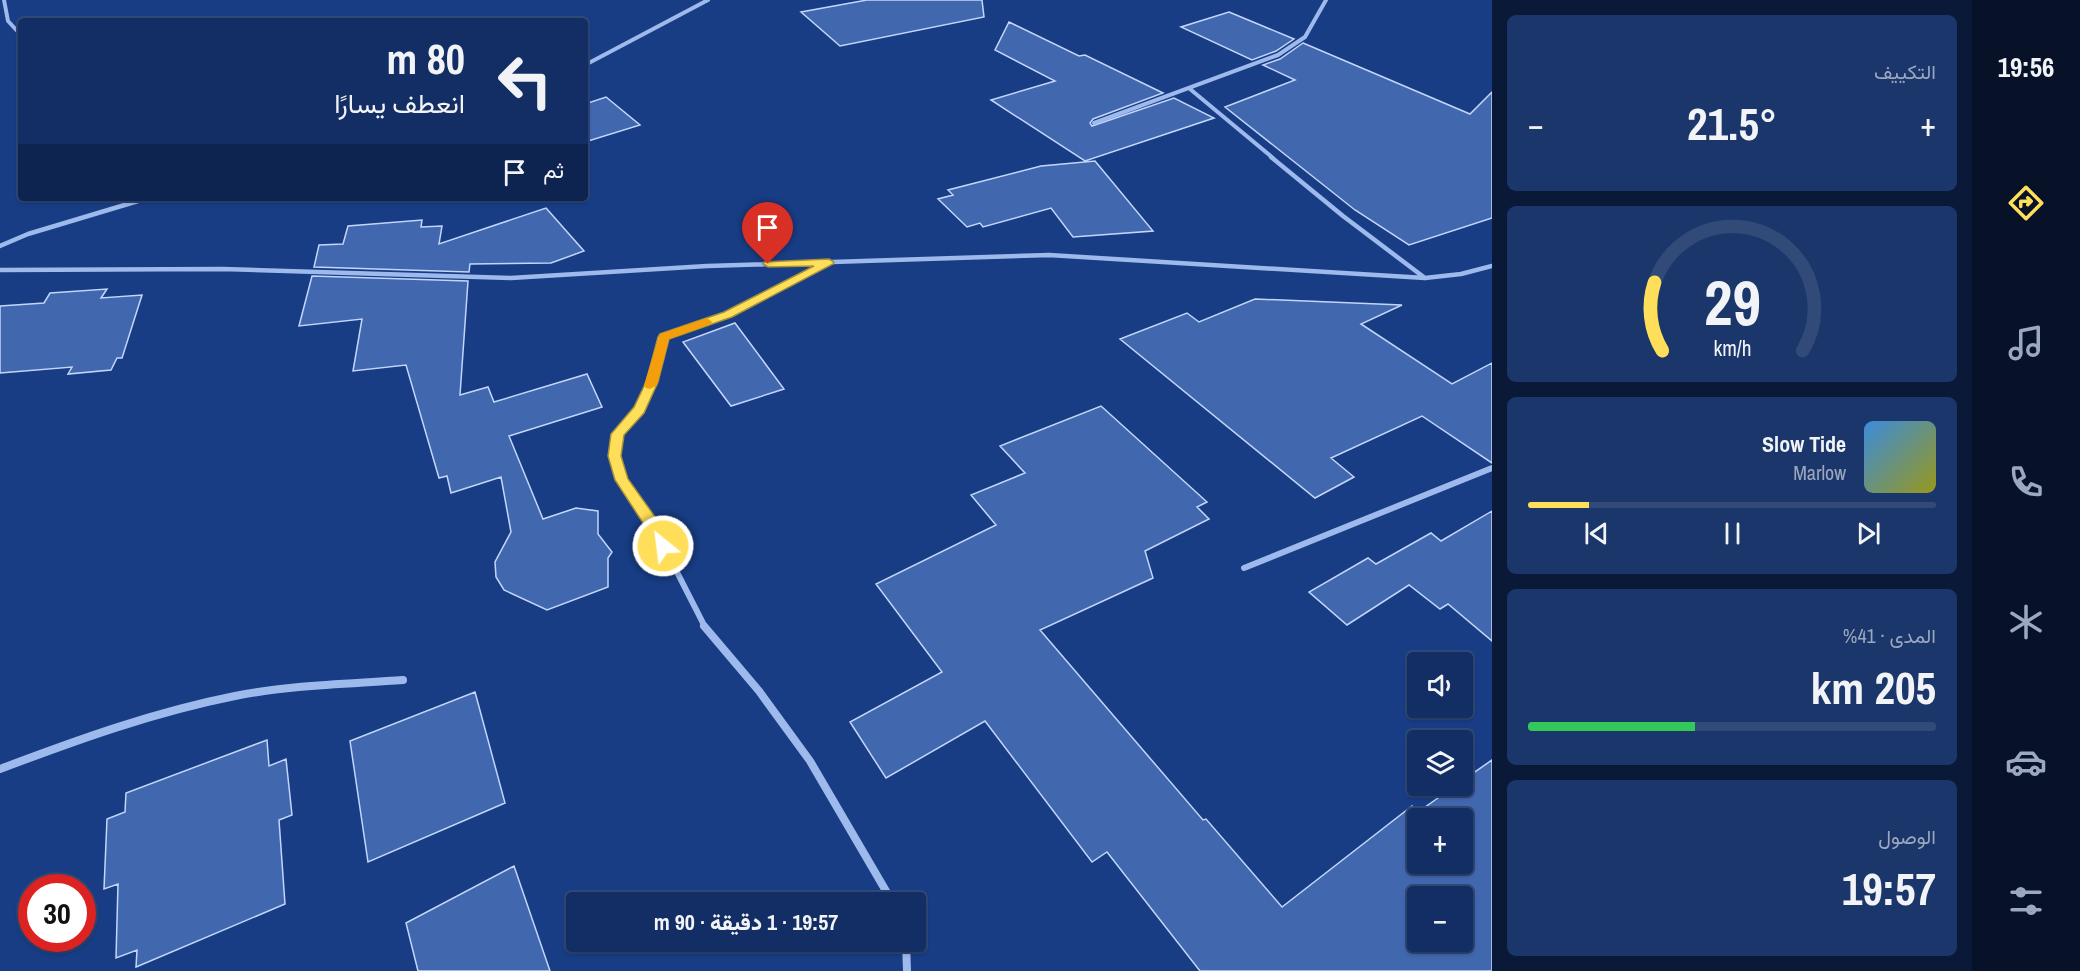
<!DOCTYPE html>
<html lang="ar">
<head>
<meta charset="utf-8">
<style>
	body { margin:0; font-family:"Archivo Narrow",Vazirmatn,sans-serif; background:#1b366a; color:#f1f3f6; direction:rtl; height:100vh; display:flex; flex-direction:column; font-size:22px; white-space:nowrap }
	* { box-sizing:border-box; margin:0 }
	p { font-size:20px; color:#9ca8bf }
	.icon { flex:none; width:33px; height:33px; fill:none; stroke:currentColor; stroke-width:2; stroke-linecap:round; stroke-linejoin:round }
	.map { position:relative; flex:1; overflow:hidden; direction:ltr }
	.side { display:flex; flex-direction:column; gap:15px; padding:15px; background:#0a1937; width:480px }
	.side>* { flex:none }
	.banner { position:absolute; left:18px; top:18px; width:570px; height:183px; border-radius:6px; box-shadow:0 2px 4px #0004,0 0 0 2px #314a78; direction:rtl; background:#122e64; color:#f1f3f6; overflow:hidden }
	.controls { position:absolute; left:1407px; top:652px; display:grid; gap:12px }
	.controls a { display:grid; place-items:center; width:66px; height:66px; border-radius:6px; background:#122e64; box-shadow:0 2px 4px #0004,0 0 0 2px #314a78; font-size:30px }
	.speed { position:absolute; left:18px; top:874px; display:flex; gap:12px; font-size:30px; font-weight:700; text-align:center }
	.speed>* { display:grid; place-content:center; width:78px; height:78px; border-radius:50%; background:#122e64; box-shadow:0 2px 4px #0004,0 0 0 2px #314a78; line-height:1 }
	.speed .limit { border:9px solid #d22; background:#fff; color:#111 }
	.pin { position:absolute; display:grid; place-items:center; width:51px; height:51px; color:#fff; margin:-62px -26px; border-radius:50% 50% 50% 0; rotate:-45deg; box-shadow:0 0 6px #0007 }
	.pin .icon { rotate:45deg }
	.me { position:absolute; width:66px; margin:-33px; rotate:331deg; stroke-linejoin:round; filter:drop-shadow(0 0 4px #0008) }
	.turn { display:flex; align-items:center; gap:21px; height:126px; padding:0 24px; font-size:27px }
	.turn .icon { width:78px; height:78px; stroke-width:2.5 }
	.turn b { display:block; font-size:42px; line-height:51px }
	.then { display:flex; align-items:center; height:57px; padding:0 24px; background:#0003; gap:12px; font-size:22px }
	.big { font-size:45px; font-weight:800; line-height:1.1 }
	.side .card { flex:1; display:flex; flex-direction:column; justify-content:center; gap:9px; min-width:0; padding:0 21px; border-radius:9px; background:#1b366a }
	.side .dial { align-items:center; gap:0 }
	.dial svg { height:156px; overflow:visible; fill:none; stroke:#314a78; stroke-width:7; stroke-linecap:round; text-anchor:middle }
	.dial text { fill:#f1f3f6; stroke:none }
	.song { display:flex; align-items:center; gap:18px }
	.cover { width:72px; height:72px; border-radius:9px; background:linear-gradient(135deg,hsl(210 70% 55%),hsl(60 70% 35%)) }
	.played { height:6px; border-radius:3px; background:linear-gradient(90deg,#ffdf59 15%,#314a78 15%) }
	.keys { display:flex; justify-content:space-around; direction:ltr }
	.heat { display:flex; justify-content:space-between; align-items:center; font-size:33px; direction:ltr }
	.charge { height:9px; border-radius:4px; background:linear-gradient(90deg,#34c759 41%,#314a78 0) }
	.trip { position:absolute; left:566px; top:892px; width:360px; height:60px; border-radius:6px; background:#122e64; box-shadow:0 2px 4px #0004,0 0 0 2px #314a78; font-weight:800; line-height:60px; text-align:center; direction:rtl }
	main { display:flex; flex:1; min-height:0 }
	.tab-bar { display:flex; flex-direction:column; width:108px; justify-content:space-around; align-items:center; background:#071228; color:#9ca8bf }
	.tab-bar .icon { width:42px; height:42px }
	.tab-bar .active { color:#ffdf59 }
	.tab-bar b { font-size:27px; color:#f1f3f6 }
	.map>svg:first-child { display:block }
	.building { fill:#4167af; stroke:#c3d6f9; stroke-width:1.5; fill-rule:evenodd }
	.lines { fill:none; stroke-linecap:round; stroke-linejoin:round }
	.minor-far3 { stroke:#9ebaec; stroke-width:4 }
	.minor-far2 { stroke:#9ebaec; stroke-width:4.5 }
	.minor-far1 { stroke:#9ebaec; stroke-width:6 }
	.minor { stroke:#9ebaec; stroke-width:8 }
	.route { fill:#ffdf59; stroke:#a6913a; stroke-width:1.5 }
	.slow { fill:#f59e0b }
</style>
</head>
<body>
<main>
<nav class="tab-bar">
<b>19:56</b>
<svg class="icon active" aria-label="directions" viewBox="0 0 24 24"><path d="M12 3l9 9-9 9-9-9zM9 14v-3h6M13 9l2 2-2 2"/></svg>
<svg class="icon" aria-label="music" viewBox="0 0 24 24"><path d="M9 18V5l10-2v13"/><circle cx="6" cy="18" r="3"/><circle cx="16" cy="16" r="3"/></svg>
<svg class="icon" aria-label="phone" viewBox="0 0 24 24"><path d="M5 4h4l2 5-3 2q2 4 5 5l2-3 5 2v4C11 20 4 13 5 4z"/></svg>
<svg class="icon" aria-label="climate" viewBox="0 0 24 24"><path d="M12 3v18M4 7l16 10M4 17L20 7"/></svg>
<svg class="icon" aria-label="car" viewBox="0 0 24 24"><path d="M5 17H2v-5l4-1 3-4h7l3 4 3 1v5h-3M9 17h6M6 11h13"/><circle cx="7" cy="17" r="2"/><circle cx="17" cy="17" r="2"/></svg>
<svg class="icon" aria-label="filters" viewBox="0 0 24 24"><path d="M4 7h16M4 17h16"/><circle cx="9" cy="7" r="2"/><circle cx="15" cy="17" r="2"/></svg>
</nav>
<section class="side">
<div class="card"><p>التكييف</p>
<div class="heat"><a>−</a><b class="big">21.5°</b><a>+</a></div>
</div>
<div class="card dial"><svg viewBox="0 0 100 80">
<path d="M14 69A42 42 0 1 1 86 69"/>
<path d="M14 69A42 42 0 0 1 10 34" stroke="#ffdf59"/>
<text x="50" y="56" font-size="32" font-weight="700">29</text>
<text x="50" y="72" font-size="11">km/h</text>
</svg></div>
<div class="card">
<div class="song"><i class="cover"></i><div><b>Slow Tide</b><p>Marlow</p></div></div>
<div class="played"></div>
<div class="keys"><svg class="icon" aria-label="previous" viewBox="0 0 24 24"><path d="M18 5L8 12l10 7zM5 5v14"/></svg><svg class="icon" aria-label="pause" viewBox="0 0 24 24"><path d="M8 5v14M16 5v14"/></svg><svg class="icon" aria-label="next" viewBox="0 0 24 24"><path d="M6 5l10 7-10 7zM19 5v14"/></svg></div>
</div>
<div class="card"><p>المدى · 41%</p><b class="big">205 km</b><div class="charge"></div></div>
<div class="card"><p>الوصول</p><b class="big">19:57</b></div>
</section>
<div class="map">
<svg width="1492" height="971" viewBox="0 0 1492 971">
	<rect width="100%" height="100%" fill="#183d85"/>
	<path class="building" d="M 867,0 L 982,0 L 984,17 L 840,46 L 801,12 Z
		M 1229,12 L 1294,39 L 1276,51 L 1252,60 L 1181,27 Z
		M 1009,22 L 1079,56 L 1085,55 L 1163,93 L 1093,119 L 1090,123 L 1092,126 L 1174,98 L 1214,118 L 1085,161 L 991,100 L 1055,81 L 995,50 Z
		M 1303,43 L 1470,114 L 1492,92 L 1492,218 L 1409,245 L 1355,210 L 1225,107 L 1295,80 L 1263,65 L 1280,59 Z
		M 606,97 L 640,125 L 585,142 L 585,104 Z
		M 1095,161 L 1153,231 L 1073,237 L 1051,208 L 983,227 L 980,223 L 967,227 L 938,199 L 953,195 L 948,190 L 1041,166 Z
		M 546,208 L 584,251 L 551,263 L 470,264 L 469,272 L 314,267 L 319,245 L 343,244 L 348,226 L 422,220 L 421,227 L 442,226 L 439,244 Z
		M 312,276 L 468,281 L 460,395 L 488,387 L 494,402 L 587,374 L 602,407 L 509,436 L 543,519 L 576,508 L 598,511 L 598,534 L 612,552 L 608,558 L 608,587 L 547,610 L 504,590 L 496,577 L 495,562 L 511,532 L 501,477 L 451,493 L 447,476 L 439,478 L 406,365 L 353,371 L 362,319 L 299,326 Z
		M 107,289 L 101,298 L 142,295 L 122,358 L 117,358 L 111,370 L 68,374 L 72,367 L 0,373 L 0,306 L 44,303 L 50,293 Z
		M 1255,299 L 1402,305 L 1361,324 L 1452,384 L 1492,363 L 1492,463 L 1422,416 L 1331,458 L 1354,477 L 1315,498 L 1120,339 L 1187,313 L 1199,322 Z
		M 735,323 L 784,389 L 731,406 L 683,342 Z
		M 1101,406 L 1207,502 L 1197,507 L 1209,519 L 1145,551 L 1153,578 L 1040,630 L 1203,820 L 1206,819 L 1282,907 L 1412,806 L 1418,812 L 1455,786 L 1462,786 L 1462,781 L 1492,760 L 1492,971 L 1200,971 L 1107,852 L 1092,862 L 985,721 L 886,778 L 850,722 L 942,672 L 876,584 L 996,525 L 971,495 L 1025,473 L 1000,446 ZM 1418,819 L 1462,819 L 1462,864 L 1418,864 ZM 1418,897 L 1462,897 L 1462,942 L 1418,942 Z
		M 1492,511 L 1492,641 L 1448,604 L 1440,609 L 1409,585 L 1347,625 L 1309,592 L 1368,558 L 1376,564 L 1431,533 L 1441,541 Z
		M 475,692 L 505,803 L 368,862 L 350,741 Z
		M 267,740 L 269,766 L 286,759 L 292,815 L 279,820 L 285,904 L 136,967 L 137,950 L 116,958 L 118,884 L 104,889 L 107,819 L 125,812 L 126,793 Z
		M 514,866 L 550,971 L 418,971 L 406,923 Z"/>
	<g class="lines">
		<path class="minor-far3" d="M 4,0 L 8,21 L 21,35
			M 585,65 L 708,0
			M 1190,89 L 1273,158
			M 1094,123 L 1278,55 L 1305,37 L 1326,0"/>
		<path class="minor-far2" d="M 1271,157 L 1343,216 L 1425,278
			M 0,246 L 28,234 L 148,198
			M 0,270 L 223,269 L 511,278 L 707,266 L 1049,255 L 1425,278 L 1461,274 L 1492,266
			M 657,362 L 664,337 L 728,314 L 826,264"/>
		<path class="minor-far1" d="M 658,361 L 652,382 L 639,409 L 618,434 L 615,456 L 622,480 L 653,525 L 705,627
			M 1244,568 L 1492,468"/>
		<path class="minor" d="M 704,626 L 759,691 L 810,761 L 893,903
			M 0,769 C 77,740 154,712 235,696 C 290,685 347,684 403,680
			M 906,942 L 907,971"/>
	</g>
	<path class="route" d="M 829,259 L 834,262 L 833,264 L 732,317 L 669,339 L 658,382 L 644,413 L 624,435 L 621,456 L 628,479 L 658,521 L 671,546 L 669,550 L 658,550 L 647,529 L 615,480 L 608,456 L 611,434 L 634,407 L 646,382 L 658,337 L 660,334 L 724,312 L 814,266 L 768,267 L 763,264 L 764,262 Z"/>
	<path class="slow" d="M 707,318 L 712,322 L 711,324 L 669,339 L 657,385 L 650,389 L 646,388 L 644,385 L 660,334 Z"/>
</svg>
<div class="controls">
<a><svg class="icon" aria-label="sound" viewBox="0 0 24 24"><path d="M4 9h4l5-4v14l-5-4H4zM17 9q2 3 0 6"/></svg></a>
<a><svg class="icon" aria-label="layers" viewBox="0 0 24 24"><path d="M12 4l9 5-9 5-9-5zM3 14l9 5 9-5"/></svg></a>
<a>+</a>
<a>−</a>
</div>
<div class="speed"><div class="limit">30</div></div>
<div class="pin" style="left:768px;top:264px;background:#d93025"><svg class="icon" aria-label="arrive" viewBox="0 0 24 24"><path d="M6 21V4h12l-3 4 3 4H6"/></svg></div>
<svg class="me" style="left:663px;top:546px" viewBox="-20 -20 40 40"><circle r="17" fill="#ffdf59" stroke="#fff" stroke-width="3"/><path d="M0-11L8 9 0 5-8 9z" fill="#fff"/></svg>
<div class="trip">19:57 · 1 دقيقة · 90 m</div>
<div class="banner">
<div class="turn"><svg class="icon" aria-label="left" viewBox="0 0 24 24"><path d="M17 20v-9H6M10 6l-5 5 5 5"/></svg><div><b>80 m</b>انعطف يسارًا</div></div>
<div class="then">ثم<svg class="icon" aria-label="arrive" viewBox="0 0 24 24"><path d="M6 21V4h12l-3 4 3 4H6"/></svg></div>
</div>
</div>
</main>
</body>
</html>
